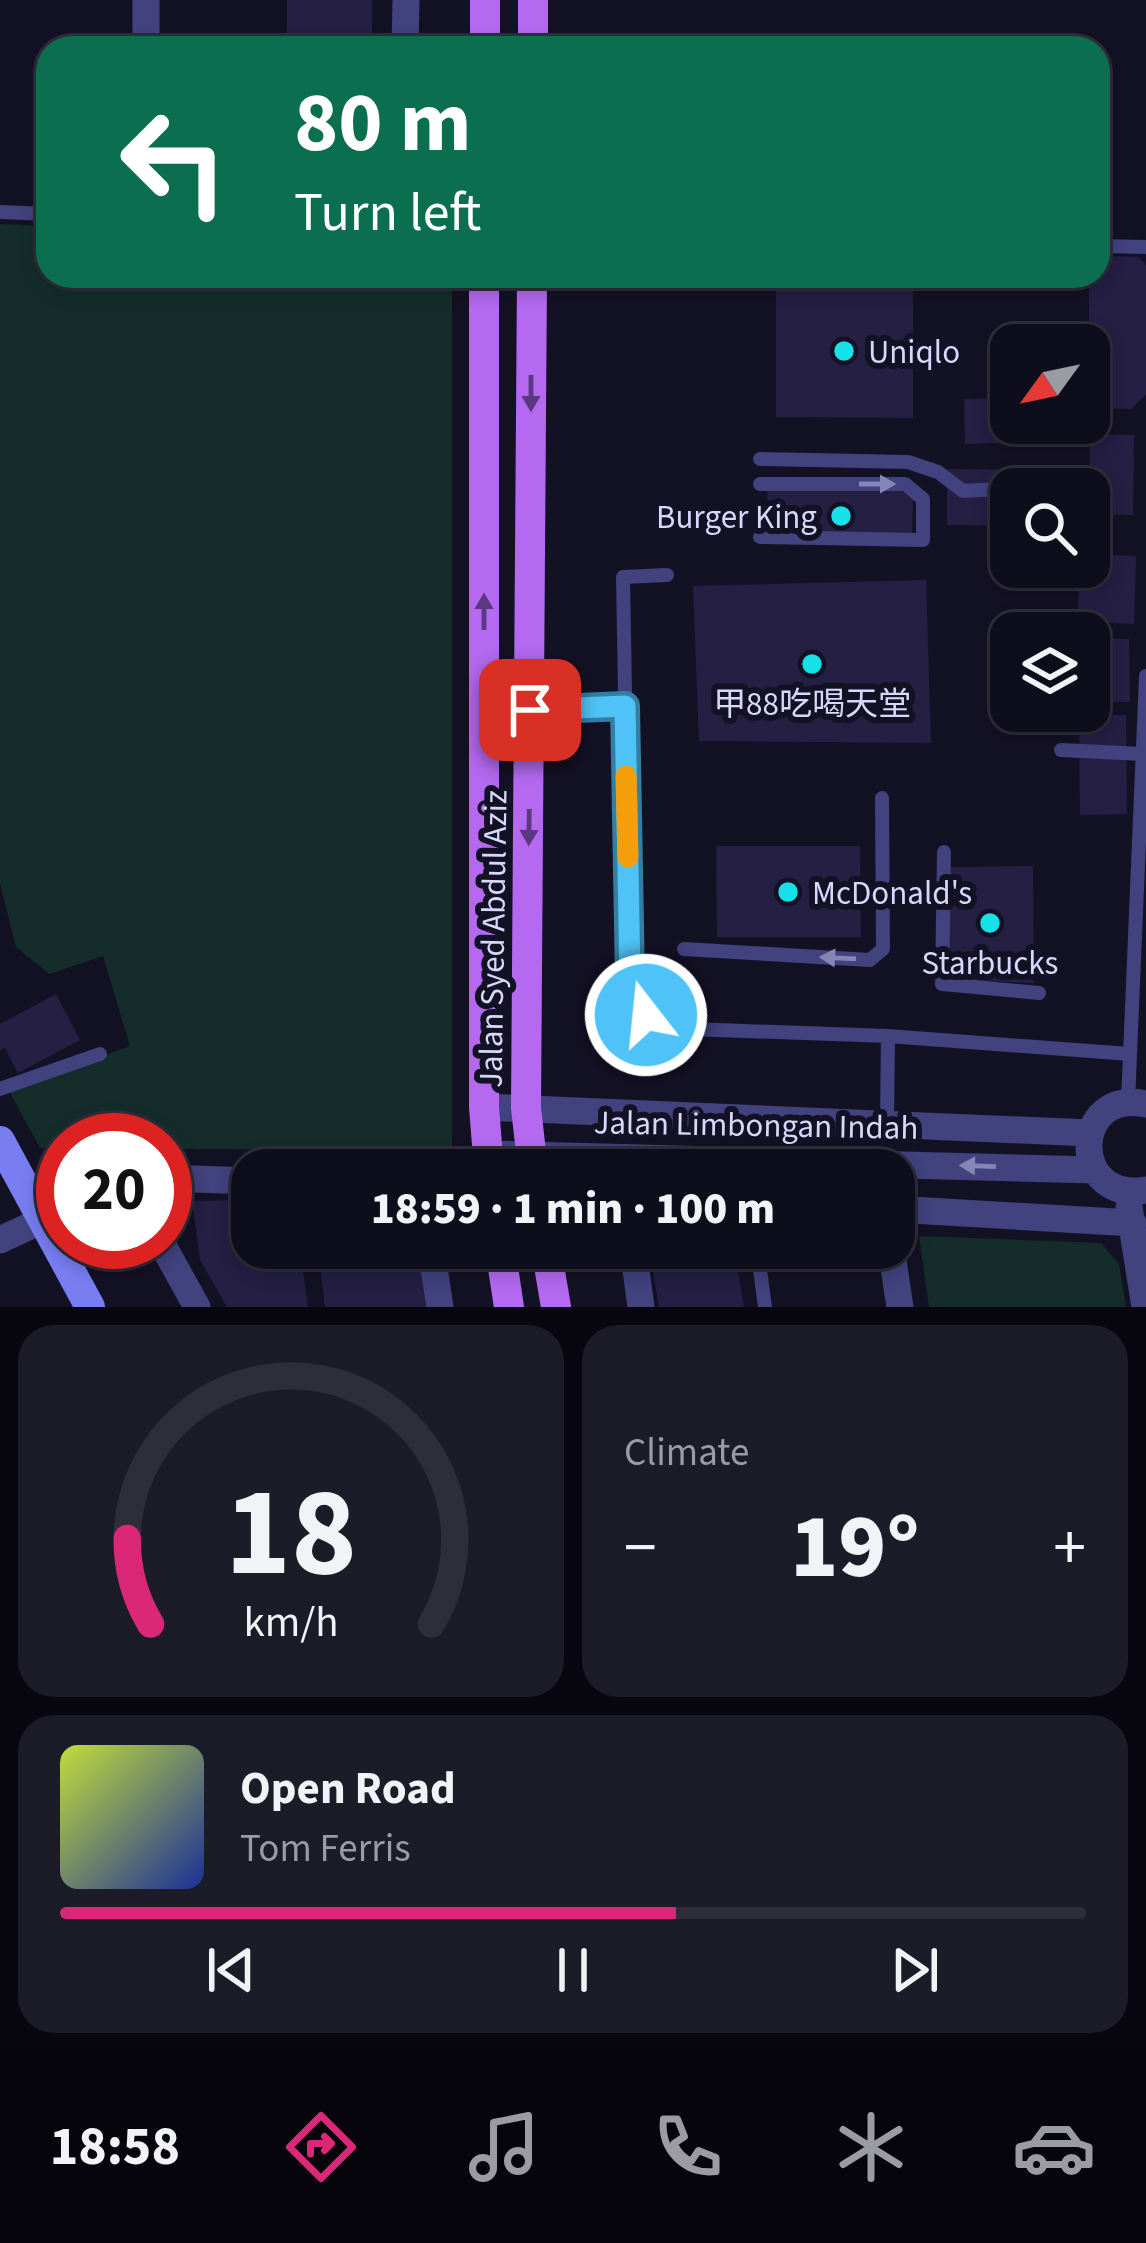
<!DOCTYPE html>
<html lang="en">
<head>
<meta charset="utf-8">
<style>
	body { margin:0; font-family:"Source Sans 3","Noto Sans SC",sans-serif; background:#1c1b28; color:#f1f3f6; height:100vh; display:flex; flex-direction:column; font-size:45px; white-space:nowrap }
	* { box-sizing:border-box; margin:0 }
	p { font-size:39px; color:#9b9ca3 }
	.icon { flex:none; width:66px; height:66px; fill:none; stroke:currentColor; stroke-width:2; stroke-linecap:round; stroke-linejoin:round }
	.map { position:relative; height:1307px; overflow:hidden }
	.panel { display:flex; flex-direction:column; gap:18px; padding:18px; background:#08070f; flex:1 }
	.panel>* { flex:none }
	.hud { position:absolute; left:36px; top:36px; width:1074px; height:252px; border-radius:36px; box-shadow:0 6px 18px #0003,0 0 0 3px #2e2d3a; background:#0b6e4f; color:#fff; overflow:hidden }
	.needle { width:78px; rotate:237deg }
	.controls { position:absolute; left:990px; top:324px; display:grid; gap:24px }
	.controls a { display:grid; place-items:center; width:120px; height:120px; border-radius:24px; background:#0e0d1b; box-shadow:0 6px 18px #0003,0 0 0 3px #2e2d3a; font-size:60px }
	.speed { position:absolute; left:36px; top:1113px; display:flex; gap:24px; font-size:60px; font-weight:700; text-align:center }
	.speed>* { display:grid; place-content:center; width:156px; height:156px; border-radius:50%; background:#0e0d1b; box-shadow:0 6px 18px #0003,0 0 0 3px #2e2d3a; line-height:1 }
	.speed .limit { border:18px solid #d22; background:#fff; color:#111 }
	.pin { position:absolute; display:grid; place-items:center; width:102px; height:102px; color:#fff; margin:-51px; border-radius:24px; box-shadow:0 6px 18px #0006 }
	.me { position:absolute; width:132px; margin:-66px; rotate:344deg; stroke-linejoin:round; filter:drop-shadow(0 0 9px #0008) }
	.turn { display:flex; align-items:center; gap:42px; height:252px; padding:0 60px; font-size:54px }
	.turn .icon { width:156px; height:156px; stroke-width:2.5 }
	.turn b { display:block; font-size:84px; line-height:102px }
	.big { font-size:90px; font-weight:800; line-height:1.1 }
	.panel .tile { flex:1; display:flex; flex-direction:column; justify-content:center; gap:18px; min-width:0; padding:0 42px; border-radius:36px; background:#1c1b28 }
	.panel .dial { align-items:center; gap:0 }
	.dial svg { height:312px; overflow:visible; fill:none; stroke:#2e2d3a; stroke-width:7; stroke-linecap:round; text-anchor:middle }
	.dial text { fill:#f1f3f6; stroke:none }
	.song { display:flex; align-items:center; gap:36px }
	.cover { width:144px; height:144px; border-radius:18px; background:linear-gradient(135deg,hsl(70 70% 55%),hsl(230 70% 35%)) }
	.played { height:12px; border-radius:6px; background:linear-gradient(90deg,#db2777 60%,#2e2d3a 60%) }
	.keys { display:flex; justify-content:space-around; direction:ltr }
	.heat { display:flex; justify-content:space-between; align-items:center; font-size:66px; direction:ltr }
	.panel .tiles { flex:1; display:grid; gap:18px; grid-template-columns:1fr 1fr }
	.tile:last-child { grid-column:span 2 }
	.trip { position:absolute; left:231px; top:1149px; width:684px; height:120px; border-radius:36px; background:#0e0d1b; box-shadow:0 6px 18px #0003,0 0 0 3px #2e2d3a; font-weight:800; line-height:120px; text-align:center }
	.tabs { display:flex; height:192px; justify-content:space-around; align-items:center; background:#06050b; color:#9b9ca3 }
	.tabs .icon { width:84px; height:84px }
	.tabs .selected { color:#db2777 }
	.tabs b { font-size:54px; color:#f1f3f6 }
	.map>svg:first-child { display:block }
	.green { fill:#152d2a }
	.building { fill:#241f43 }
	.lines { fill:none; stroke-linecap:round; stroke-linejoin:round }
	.lane { stroke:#41427e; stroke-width:14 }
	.street { stroke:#41427e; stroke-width:27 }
	.secondary { stroke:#787df2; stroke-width:30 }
	.primary { stroke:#b469f0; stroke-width:30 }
	.oneway { fill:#5b3980 }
	.oneway2 { fill:#8585b6 }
	.route-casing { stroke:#337fa1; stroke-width:30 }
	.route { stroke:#4fc3f7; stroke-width:21 }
	.slow { stroke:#f59e0b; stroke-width:21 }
	.poi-dot { fill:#17e1e8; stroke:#131124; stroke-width:4.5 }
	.labels { text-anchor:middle; stroke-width:12; stroke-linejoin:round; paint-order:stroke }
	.poi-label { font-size:33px; fill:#d9d7fb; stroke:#131124; text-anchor:start }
	.street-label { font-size:33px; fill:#d9d7fb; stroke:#131124 }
</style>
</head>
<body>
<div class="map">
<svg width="1146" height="1307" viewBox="0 0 1146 1307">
	<rect width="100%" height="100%" fill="#131124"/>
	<path class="green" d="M 0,224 L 48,226 L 48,276 L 452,276 L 452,1150 L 165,1149 L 165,1140 L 63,1140 L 63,1149 L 40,1148 L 9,1091 L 130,1046 L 103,956 L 49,974 L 16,947 L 0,883 Z
		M 919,1236 L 1101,1243 L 1119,1264 L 1126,1307 L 929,1307 Z"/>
	<path class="building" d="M 287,0 L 372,0 L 372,48 L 287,48 Z
		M 1098,256 L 1139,257 L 1146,265 L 1146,395 L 1131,409 L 1089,408 L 1089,276 L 1098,276 Z
		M 776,284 L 913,285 L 913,418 L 776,417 Z
		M 1011,398 L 1011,423 L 1028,423 L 1028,442 L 965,444 L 964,399 Z
		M 1090,434 L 1134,435 L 1133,515 L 1089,514 Z
		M 947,469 L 1024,470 L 1023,489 L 1011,489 L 1011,526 L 947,525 Z
		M 767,491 L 901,491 L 913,500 L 912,537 L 769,533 Z
		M 1089,554 L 1136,556 L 1134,624 L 1078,622 L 1079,567 L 1089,567 Z
		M 926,580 L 931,743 L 699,741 L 693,586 Z
		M 1089,638 L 1129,639 L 1130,702 L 1089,702 Z
		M 1079,715 L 1126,715 L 1127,814 L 1080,815 Z
		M 716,846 L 860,846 L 861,937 L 717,937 Z
		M 1033,866 L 1034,983 L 947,979 L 947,867 Z
		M 56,994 L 80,1040 L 18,1073 L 5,1048 L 0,1051 L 0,1024 Z
		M 252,1200 L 252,1248 L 300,1248 L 308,1307 L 227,1307 L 200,1260 L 192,1201 Z
		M 318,1248 L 419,1248 L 427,1307 L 325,1307 Z
		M 685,1248 L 734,1248 L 744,1307 L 659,1307 L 650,1254 Z"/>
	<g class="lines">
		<path class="lane" d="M 0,212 L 48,214
			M 1098,246 L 1146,247
			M 760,459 L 908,462 L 938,472 L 963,491 L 1036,487
			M 760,484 L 905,484 L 923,499 L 923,540 L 760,537
			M 667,575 L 623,577 L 630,979 L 646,1015 L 661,1028 L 888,1036 L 1130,1054
			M 530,710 L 625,706
			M 1061,750 L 1143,754
			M 944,852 L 942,984 L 1039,993
			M 684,949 L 870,960 L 883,949 L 882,798
			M 0,1089 L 100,1054
			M 1128,1102 L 1146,676
			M 887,1121 L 888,1036
			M 757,1248 L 765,1307"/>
		<path class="street" d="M 146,48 L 146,0
			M 405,48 L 406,0
			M 1146,1104 C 1071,1088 1069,1203 1146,1190
			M 484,1107 L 1090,1133
			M 488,1154 L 1095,1170
			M 165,1178 L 252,1181
			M 29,1193 L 63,1187
			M 1129,1207 L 1145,1307
			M 894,1209 L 1133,1223
			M 0,1240 L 45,1219
			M 161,1242 L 197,1307
			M 431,1248 L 440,1307
			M 633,1248 L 641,1307
			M 891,1248 L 900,1307"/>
		<path class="secondary" d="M 0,1141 L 90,1307"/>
		<path class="primary" d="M 485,48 L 485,0
			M 533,48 L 533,0
			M 484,276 L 484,1107 L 489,1170
			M 532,276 L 526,1108 L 533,1170
			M 500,1248 L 509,1307
			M 546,1248 L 556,1307"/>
	</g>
	<defs><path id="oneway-solid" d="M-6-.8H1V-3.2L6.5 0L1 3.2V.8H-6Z" transform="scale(3)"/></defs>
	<g class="oneway">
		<use href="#oneway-solid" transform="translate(531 393) rotate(90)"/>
		<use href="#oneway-solid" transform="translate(484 612) rotate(-90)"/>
		<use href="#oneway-solid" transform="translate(529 827) rotate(91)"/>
	</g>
	<g class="oneway2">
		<use href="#oneway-solid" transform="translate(877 484)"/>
		<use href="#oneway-solid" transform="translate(838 958) rotate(-177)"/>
		<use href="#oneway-solid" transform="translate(978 1166) rotate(-178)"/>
	</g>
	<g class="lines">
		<defs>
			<path id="route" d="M 530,710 L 625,706 L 630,979 L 646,1015"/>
		</defs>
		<use href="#route" class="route-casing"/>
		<use href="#route" class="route"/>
		<path class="slow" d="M 626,776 L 628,857"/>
	</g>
	<g class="poi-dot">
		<circle cx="844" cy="351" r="12"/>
		<circle cx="841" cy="516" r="12"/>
		<circle cx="812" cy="664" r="12"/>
		<circle cx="788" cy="892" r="12"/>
		<circle cx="990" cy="923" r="12"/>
	</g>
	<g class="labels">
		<g class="poi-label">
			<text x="868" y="363">Uniqlo</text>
			<text x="817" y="528" text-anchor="end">Burger King</text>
			<text x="812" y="715" text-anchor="middle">甲88吃喝天堂</text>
			<text x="812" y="904">McDonald's</text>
			<text x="990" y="974" text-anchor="middle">Starbucks</text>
		</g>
		<g class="street-label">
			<text transform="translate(492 939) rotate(-89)" y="12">Jalan Syed Abdul Aziz</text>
			<text transform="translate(756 1124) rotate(1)" y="12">Jalan Limbongan Indah</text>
		</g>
	</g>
</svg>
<div class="controls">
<a><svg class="needle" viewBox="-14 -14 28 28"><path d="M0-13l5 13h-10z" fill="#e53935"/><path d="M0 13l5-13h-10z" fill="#9b9ca3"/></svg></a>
<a><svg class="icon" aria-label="search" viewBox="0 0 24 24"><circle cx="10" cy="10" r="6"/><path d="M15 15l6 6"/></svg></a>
<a><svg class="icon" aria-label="layers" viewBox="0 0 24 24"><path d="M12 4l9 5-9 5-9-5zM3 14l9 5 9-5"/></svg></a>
</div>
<div class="speed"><div class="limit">20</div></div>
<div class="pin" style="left:530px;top:710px;background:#d93025"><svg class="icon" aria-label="arrive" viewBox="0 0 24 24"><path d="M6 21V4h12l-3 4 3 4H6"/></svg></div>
<svg class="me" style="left:646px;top:1015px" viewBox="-20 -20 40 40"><circle r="17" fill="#4fc3f7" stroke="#fff" stroke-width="3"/><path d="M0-11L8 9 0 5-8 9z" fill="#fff"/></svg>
<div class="trip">18:59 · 1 min · 100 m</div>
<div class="hud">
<div class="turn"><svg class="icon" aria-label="left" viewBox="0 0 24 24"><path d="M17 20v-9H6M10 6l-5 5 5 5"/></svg><div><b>80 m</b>Turn left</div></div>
</div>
</div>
<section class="panel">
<div class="tiles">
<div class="tile dial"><svg viewBox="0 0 100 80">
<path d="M14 69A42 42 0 1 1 86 69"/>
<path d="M14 69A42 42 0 0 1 8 47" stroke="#db2777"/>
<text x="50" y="56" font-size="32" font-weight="700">18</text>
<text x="50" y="72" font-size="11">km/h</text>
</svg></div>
<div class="tile"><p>Climate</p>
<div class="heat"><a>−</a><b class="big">19°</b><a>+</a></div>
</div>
<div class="tile">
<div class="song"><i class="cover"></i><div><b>Open Road</b><p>Tom Ferris</p></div></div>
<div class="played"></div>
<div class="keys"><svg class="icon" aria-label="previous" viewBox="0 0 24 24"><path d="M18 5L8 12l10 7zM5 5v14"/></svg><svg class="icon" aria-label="pause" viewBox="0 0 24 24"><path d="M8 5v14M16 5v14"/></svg><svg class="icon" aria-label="next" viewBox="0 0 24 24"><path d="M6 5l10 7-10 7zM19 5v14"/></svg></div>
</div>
</div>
</section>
<nav class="tabs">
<b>18:58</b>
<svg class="icon selected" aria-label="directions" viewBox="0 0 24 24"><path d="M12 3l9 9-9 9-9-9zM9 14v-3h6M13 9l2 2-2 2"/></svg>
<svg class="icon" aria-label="music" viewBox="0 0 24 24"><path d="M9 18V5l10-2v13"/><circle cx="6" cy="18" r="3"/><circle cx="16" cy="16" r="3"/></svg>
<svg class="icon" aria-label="phone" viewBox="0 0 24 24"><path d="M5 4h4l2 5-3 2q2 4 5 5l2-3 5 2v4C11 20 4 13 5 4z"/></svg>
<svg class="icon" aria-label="climate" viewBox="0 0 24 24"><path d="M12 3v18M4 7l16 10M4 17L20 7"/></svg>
<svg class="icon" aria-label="car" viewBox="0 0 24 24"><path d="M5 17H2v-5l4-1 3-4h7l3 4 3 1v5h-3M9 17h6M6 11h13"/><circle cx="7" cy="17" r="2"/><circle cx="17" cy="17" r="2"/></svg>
</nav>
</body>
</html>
